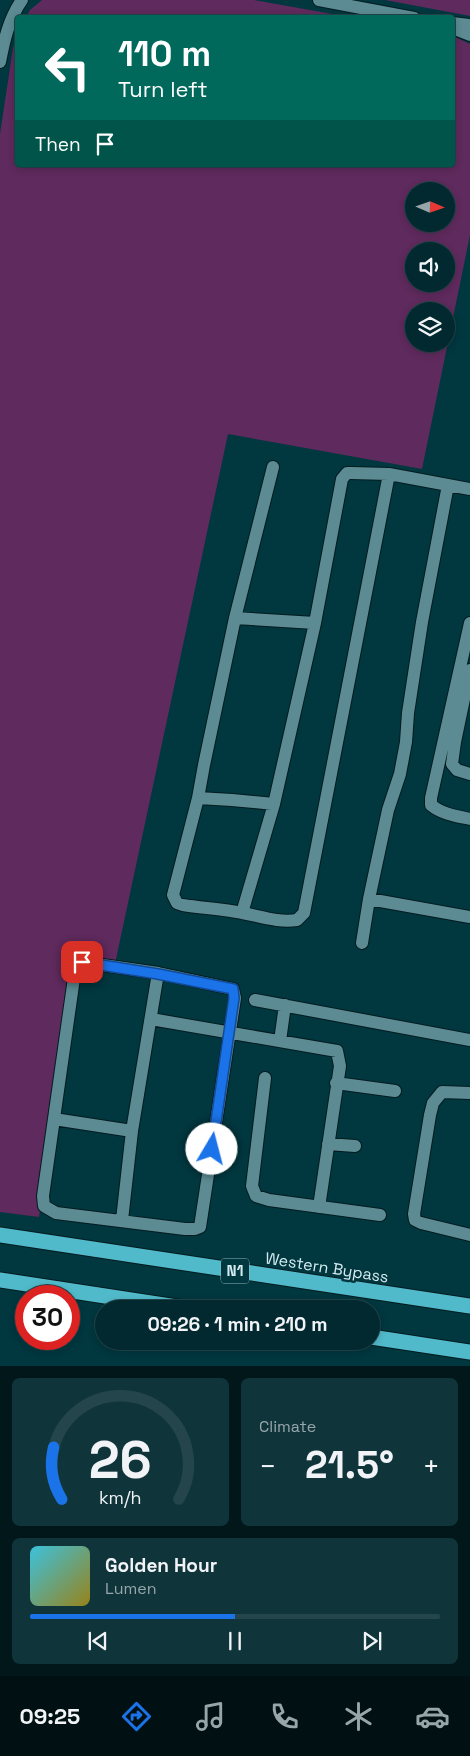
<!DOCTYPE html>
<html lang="en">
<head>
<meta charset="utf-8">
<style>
	body { margin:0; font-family:"Space Grotesk",sans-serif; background:#0f353b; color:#f1f3f6; height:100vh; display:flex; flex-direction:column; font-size:19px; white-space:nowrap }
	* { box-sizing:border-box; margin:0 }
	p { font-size:16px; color:#96a6aa }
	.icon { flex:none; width:28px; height:28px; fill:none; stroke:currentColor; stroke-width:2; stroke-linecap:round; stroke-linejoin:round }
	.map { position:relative; height:1366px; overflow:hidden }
	.details { display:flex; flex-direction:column; gap:12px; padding:12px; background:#01171a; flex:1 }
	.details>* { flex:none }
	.guide { position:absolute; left:15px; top:15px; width:440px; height:152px; border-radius:5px; box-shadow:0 2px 8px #0003,0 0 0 1px #23454b; background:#00695c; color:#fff; overflow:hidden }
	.needle { width:32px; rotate:92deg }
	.tools { position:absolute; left:405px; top:182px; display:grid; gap:10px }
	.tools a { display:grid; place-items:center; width:50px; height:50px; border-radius:50%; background:#01292f; box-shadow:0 2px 8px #0003,0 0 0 1px #23454b; font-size:25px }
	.speed { position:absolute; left:15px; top:1285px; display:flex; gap:10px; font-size:25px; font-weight:700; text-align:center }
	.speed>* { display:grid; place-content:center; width:65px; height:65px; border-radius:50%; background:#01292f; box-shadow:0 2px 8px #0003,0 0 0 1px #23454b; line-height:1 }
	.speed .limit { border:8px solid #d22; background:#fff; color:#111 }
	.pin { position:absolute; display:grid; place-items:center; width:42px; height:42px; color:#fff; margin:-21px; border-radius:10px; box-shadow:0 2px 8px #0006 }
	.me { position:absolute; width:55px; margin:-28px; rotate:8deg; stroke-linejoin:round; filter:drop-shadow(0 0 4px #0008) }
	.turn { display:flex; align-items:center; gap:18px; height:105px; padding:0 20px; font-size:22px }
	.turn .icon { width:65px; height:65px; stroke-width:2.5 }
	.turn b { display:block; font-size:35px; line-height:42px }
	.then { display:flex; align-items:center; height:48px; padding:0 20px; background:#0003; gap:10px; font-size:19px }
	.big { font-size:38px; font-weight:800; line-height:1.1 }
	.details .widget { flex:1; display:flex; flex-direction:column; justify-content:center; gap:8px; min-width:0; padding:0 18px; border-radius:8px; background:#0f353b }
	.details .dial { align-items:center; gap:0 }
	.dial svg { height:130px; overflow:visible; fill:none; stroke:#23454b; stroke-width:7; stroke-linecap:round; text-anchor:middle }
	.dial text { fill:#f1f3f6; stroke:none }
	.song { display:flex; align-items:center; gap:15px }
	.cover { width:60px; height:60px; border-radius:8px; background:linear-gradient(135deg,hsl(190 70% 55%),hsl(50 70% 35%)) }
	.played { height:5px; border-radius:2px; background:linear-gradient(90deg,#1a73e8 50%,#23454b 50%) }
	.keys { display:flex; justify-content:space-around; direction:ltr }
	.heat { display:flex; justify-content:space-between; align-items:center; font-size:28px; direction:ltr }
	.details .tiles { flex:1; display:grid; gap:12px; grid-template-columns:1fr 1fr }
	.widget:last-child { grid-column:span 2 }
	.trip { position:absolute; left:95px; top:1300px; width:285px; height:50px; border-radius:25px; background:#01292f; box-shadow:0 2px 8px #0003,0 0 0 1px #23454b; font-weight:800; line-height:50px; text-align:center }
	.tab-bar { display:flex; height:80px; justify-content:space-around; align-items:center; background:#001013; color:#96a6aa }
	.tab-bar .icon { width:35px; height:35px }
	.tab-bar .active { color:#1a73e8 }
	.tab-bar b { font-size:22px; color:#f1f3f6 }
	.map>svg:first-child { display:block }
	.green { fill:#5f2a5d; fill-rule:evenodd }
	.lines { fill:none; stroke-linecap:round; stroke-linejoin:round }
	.minor-casing { stroke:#041c20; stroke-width:14 }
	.highway-casing { stroke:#041c20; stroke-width:17 }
	.minor { stroke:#5c8b93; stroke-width:12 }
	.highway { stroke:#51baca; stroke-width:15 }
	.route-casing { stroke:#114b97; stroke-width:12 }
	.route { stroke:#1a73e8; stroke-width:9 }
	.labels { text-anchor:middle; stroke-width:5; stroke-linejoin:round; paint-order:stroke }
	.shield { fill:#01373f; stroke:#95b6bc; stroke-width:1 }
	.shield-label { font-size:15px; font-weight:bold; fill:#d4ecf1 }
	.street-label { font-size:16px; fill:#d4ecf1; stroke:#01373f }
</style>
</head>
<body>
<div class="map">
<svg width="470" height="1366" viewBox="0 0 470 1366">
	<rect width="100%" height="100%" fill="#01373f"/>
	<path class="green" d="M 42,0 L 254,0 L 349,17 L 26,17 L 30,10 Z
		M 385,0 L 470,0 L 470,16 Z
		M 17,34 L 18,165 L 452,165 L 453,36 L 470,44 L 470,235 L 422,469 L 228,434 L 115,964 L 76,959 L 39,1217 L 0,1212 L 0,134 L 13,48 ZM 414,191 L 446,191 L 446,224 L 414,224 ZM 414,251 L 446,251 L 446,284 L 414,284 ZM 414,311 L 446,311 L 446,344 L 414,344 Z"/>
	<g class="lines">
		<defs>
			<path id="minor" d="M 319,0 L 414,18
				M 452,23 L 470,25
				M 452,28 L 470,35
				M 0,62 C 4,41 9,18 22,0
				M 273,467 L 235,618 L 204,765 L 198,798 L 173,895 L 177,903 L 183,905 C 202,908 223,909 242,913 C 260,916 278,923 297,920 L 304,913 L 389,474
				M 235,618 L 315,623
				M 470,623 L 431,798 L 431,805 C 442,814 456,816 470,819
				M 470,670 L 455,742 L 452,764 L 457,770 L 470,774
				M 198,798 L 232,800 L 274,804
				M 369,899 L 470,917
				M 242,913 L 274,804 L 315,623 L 342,479 L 347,473 L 351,473 L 389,474 L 470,489
				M 362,943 L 369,899 L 388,810 L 400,774 L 406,742 L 408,713 L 422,622 L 448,485
				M 82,962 L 158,973 L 233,989 L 235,998 L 200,1227 L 195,1229 L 185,1229 L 56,1213 L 44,1206 L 43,1196 L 75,971 L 78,963 Z
				M 255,1000 L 470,1040
				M 151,1019 L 337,1051 L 340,1066 L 319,1207
				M 280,1041 L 285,1005
				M 265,1078 L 252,1186 L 256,1196 L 269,1200 L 380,1215
				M 336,1083 L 395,1091
				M 470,1093 L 442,1092 L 433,1103 L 430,1115 L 414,1214 L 415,1220 L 421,1223 L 470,1235
				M 54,1119 L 132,1131
				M 328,1144 L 355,1146
				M 122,1220 L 132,1131 L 158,973"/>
			<path id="highway" d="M 0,1235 L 470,1306
				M 0,1280 L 190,1309
				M 371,1337 L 470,1352"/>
		</defs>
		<use href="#minor" class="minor-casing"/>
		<use href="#highway" class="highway-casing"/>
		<use href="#minor" class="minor"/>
		<use href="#highway" class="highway"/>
	</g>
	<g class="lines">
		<defs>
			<path id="route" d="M 82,962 L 158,974 L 233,989 L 234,998 L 212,1149"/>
		</defs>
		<use href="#route" class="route-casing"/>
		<use href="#route" class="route"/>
	</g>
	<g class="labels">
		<rect class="shield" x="221" y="1258.5" width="28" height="25" rx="4"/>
		<g class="shield-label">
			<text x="235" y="1276">N1</text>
		</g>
		<g class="street-label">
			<text transform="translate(327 1267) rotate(9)" y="6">Western Bypass</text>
		</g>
	</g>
</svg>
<div class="tools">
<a><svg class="needle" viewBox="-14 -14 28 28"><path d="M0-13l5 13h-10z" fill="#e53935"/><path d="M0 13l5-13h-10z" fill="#96a6aa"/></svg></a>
<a><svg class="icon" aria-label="sound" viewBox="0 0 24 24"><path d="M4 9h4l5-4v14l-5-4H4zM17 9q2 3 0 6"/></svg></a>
<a><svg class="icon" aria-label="layers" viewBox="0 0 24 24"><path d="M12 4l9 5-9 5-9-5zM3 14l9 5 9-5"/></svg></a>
</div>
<div class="speed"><div class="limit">30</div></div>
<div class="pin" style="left:82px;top:962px;background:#d93025"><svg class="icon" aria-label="arrive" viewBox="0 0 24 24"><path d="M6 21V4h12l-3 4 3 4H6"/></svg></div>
<svg class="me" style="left:212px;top:1149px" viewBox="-20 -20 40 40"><circle r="19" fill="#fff"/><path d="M0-13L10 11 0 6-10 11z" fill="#1a73e8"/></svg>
<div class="trip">09:26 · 1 min · 210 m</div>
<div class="guide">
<div class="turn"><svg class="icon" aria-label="left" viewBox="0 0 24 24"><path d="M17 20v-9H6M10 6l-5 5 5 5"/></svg><div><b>110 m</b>Turn left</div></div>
<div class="then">Then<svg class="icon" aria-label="arrive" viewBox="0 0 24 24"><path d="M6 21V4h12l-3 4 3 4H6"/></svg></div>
</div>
</div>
<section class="details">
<div class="tiles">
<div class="widget dial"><svg viewBox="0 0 100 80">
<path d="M14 69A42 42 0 1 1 86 69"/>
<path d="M14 69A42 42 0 0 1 9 37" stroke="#1a73e8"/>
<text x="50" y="56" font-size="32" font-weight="700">26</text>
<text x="50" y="72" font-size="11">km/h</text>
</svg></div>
<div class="widget"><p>Climate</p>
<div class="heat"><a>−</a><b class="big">21.5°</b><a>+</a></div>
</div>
<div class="widget">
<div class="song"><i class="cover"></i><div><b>Golden Hour</b><p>Lumen</p></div></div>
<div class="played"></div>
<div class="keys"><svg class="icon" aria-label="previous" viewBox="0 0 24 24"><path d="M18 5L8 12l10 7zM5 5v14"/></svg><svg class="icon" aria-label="pause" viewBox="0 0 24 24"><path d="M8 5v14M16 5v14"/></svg><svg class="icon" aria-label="next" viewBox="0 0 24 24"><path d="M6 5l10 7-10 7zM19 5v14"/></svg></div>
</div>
</div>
</section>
<nav class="tab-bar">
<b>09:25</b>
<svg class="icon active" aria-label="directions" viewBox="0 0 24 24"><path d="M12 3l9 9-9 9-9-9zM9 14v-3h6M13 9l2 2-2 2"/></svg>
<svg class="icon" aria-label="music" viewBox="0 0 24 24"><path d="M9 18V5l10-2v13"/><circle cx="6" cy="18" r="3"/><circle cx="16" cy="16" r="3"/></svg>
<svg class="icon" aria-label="phone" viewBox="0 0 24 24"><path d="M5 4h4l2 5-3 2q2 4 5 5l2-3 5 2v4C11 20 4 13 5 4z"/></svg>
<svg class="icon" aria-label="climate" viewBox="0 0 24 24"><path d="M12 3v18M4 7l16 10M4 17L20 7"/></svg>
<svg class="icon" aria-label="car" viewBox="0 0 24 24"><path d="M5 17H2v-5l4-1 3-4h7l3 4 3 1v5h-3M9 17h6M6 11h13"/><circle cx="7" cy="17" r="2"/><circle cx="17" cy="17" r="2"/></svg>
</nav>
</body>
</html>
